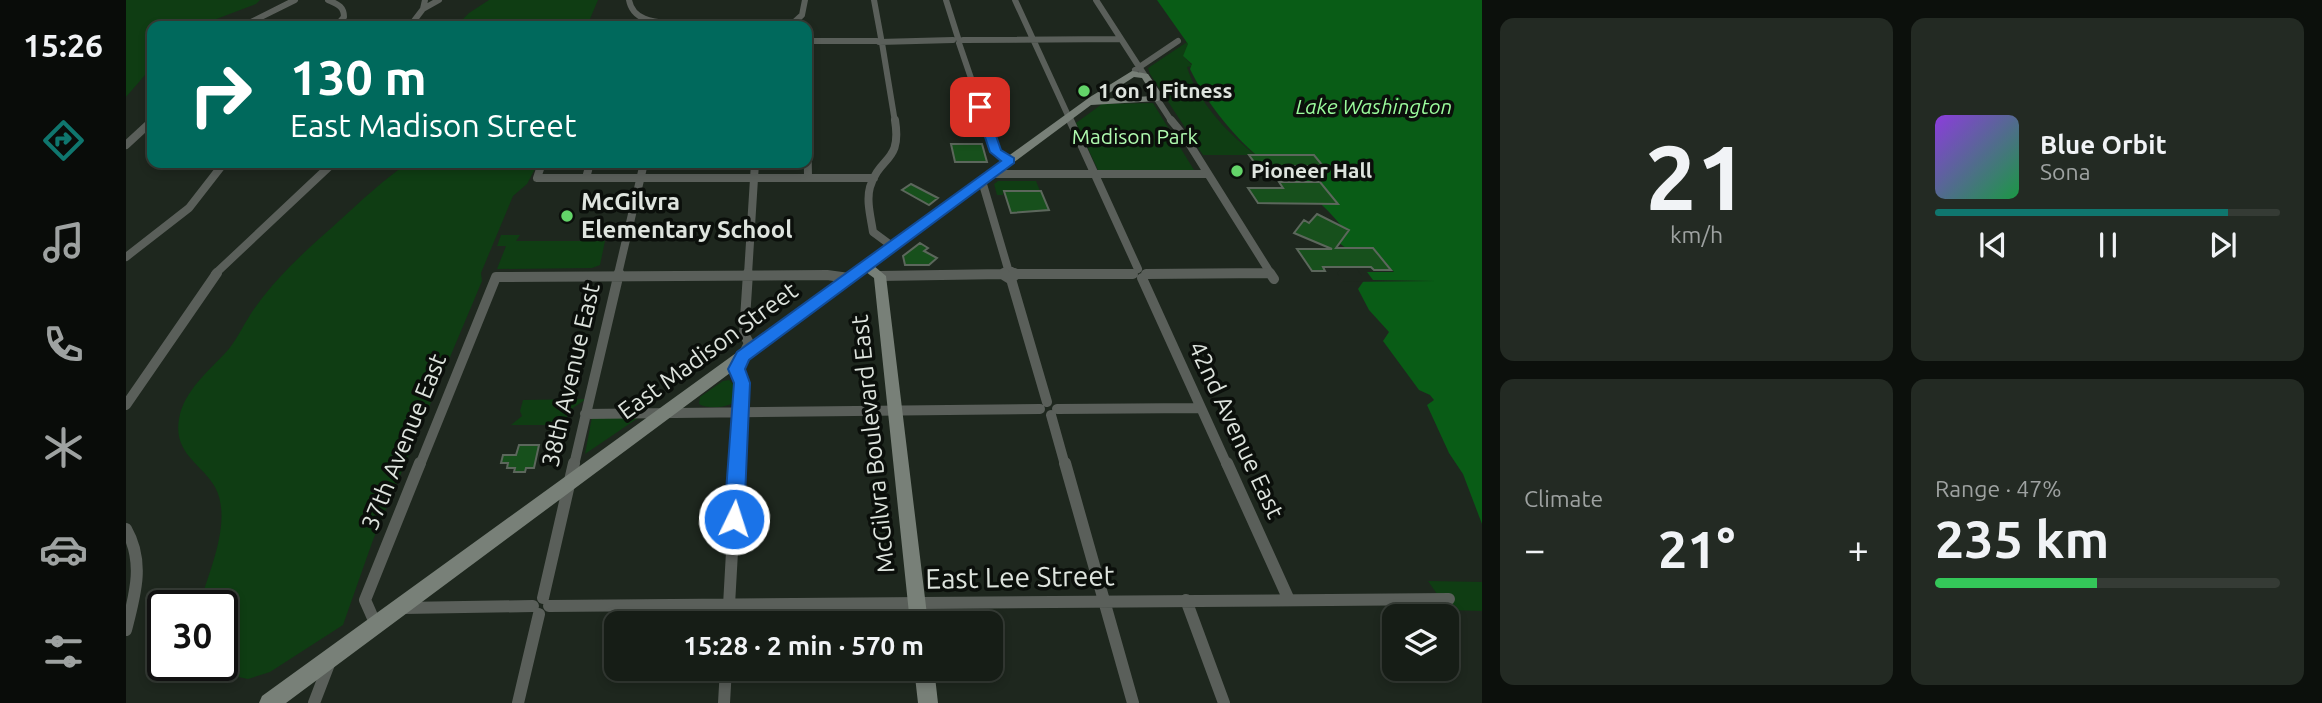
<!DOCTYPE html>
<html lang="en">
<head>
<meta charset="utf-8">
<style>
	body { margin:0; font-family:Ubuntu,sans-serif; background:#232a23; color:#f1f3f6; height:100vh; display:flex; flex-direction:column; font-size:26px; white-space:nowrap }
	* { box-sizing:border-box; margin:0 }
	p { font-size:23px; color:#9ea2a1 }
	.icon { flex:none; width:38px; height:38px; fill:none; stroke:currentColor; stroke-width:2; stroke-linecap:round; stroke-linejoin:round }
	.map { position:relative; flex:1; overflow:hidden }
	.sheet { display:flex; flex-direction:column; gap:18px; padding:18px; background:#0c100c; width:840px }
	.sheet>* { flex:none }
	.banner { position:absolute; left:21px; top:21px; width:665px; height:147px; border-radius:14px; box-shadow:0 4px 10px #0003,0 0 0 2px #353b35; background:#00695c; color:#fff; overflow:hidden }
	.fabs { position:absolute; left:1256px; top:604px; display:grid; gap:14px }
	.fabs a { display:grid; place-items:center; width:77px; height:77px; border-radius:14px; background:#161d16; box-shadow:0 4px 10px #0003,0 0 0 2px #353b35; font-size:35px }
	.speed { position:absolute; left:21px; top:590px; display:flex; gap:14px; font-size:35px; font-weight:700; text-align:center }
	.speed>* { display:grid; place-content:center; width:91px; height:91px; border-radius:50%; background:#161d16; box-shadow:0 4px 10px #0003,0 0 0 2px #353b35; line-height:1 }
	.speed .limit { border:4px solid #111; border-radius:10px; background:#fff; color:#111 }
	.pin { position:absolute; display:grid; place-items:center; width:60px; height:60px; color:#fff; margin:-30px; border-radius:14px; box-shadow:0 4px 10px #0006 }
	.me { position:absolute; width:77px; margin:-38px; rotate:4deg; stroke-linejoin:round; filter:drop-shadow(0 0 5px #0008) }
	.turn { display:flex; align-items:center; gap:24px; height:147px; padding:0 28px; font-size:32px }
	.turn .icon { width:91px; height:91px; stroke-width:2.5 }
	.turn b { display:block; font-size:49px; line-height:60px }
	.big { font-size:52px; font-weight:700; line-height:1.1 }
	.sheet .tile { flex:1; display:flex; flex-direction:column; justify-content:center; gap:10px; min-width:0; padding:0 24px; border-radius:14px; background:#232a23 }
	.sheet .dial { align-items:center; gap:0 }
	.dial b { font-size:91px; line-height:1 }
	.song { display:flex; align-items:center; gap:21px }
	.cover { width:84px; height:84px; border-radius:10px; background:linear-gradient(135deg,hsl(270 70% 55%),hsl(140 70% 35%)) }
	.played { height:7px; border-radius:4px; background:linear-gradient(90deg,#0f766e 85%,#353b35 85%) }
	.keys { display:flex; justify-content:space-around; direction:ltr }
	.heat { display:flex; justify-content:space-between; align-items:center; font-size:38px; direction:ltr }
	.charge { height:10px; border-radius:5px; background:linear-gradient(90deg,#34c759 47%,#353b35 0) }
	.sheet .tiles { flex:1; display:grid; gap:18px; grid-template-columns:repeat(2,1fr) }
	.trip { position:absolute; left:478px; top:611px; width:399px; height:70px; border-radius:14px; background:#161d16; box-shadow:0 4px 10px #0003,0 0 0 2px #353b35; font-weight:700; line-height:70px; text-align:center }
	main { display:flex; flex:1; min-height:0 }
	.menu { display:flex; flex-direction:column; width:126px; justify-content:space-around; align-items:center; background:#090c09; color:#9ea2a1 }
	.menu .icon { width:49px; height:49px }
	.menu .selected { color:#0f766e }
	.menu b { font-size:32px; color:#f1f3f6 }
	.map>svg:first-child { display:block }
	.green { fill:#0f3d13 }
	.water { fill:#095c16 }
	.pier { fill:#1e271e }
	.building { fill:#17501c; stroke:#5c675c; stroke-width:2 }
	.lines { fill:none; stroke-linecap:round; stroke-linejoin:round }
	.street-far3 { stroke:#5a5f5a; stroke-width:6 }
	.street-far2 { stroke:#5a5f5a; stroke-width:8 }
	.street-far1 { stroke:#5a5f5a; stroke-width:10 }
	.street { stroke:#5a5f5a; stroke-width:12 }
	.secondary { fill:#788078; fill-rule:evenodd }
	.route { fill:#1a73e8; stroke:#114b97; stroke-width:2 }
	.poi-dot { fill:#63d469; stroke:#0b0f0b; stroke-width:2.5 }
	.labels { text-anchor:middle; stroke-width:7; stroke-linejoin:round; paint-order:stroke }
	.far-poi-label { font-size:21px; font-weight:bold; fill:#dee4de; stroke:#0b0f0b; text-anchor:start }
	.far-water-label { font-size:21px; font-style:italic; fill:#9bfc9d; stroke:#0b0f0b }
	.far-park-label { font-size:21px; fill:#affaaf; stroke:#0b0f0b }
	.poi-label { font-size:24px; font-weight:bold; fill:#dee4de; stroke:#0b0f0b; text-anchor:start }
	.street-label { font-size:24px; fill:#dee4de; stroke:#0b0f0b }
	.near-street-label { font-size:28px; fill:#dee4de; stroke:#0b0f0b }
</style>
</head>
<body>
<main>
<nav class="menu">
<b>15:26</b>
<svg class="icon selected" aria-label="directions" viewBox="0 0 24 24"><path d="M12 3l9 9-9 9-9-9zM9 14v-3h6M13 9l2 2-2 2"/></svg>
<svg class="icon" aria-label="music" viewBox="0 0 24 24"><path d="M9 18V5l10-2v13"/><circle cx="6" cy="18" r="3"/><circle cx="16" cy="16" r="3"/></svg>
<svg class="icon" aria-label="phone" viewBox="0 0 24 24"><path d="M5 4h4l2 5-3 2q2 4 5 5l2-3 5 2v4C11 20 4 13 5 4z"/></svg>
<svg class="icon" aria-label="climate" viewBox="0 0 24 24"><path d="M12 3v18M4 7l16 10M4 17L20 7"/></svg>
<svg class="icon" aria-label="car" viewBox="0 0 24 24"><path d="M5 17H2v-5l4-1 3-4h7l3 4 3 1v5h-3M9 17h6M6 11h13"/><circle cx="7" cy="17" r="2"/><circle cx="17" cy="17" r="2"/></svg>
<svg class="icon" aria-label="filters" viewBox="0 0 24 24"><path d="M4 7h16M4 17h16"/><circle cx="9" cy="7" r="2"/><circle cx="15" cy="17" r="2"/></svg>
</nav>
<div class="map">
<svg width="1356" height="703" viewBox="0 0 1356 703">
	<rect width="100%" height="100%" fill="#1e271e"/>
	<path class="green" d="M 0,0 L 134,0 L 130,4 L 72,26 L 26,26 L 26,67 L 0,97 Z
		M 363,0 L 472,0 L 461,26 L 330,26 L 343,13 Z
		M 1061,42 L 1063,46 L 1057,56 L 1067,66 L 1061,67 C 1072,102 1102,134 1130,155 L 1077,155 L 1024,74 L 1022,68 Z
		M 1027,103 L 1068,170 L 972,170 L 950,123 L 976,104 Z
		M 282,163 L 412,163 L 401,184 L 387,196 L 355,273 L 356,281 L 247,540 L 217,625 L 144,672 L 122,679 L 76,669 L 74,665 L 96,665 L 96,606 L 73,605 C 83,572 107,520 89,487 C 76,464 47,454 53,419 C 58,390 84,370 102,350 C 113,337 120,319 131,305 C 154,273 184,247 213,221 C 235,201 257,180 282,163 Z
		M 872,181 L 910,181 L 914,191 L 877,191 L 877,195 L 871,195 L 868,184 Z
		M 375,235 L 394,235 L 390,241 L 479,241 L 474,265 L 466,268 L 371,269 L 380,246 L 371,246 Z
		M 603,380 L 609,386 L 607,403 C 598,408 581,409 573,404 L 574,397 L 597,381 Z
		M 460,399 L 447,408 L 441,416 L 443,425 L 385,425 L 396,416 L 394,411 L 397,400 Z
		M 515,416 L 459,454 L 466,417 Z
		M 1302,581 L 1356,582 L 1356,611 L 1322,610 Z"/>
	<path class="water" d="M 1031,0 L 1356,0 L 1356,524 L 1337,474 L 1323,453 L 1301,405 L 1308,400 L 1304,395 L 1293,390 L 1257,341 L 1263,332 L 1243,310 L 1232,289 L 1239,279 L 1221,249 L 1212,242 L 1218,229 C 1197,203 1178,188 1150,170 C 1116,148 1081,105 1064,69 L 1066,64 L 1057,56 L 1062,44 Z"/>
	<path class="pier" d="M 1247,248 L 1268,272 L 1241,272 L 1247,280 L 1309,281 L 1217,282 L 1211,273 L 1214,270 L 1231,270 L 1236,276 L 1230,267 L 1264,270 Z"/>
	<path class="building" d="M 825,144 L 856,144 L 861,162 L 829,162 Z
		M 1123,155 L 1188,155 L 1197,166 L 1131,166 Z
		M 1153,182 L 1194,182 L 1212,204 L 1132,203 L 1122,188 L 1157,188 Z
		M 785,184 L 812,198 L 803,205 L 776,190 Z
		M 878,191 L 915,191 L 923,210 L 885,213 Z
		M 1191,214 L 1223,230 L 1210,248 L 1247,248 L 1265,270 L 1248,270 L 1245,267 L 1197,267 L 1199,271 L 1186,271 L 1171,249 L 1206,249 L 1168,233 L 1178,220 L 1183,223 Z
		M 794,243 L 802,248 L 798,251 L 811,258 L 803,265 L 779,265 L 777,256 Z
		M 393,445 L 413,445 L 408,468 L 400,468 L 399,472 L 388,472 L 389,468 L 381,468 L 382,463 L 375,463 L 377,455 L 390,455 Z"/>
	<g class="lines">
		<path class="street-far3" d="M 202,0 C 211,4 218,6 218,17 L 210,26
			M 503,0 C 507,22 531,22 549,24 L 548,26
			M 748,0 L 755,38
			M 820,0 L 832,38
			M 889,0 L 945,122
			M 970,0 L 1019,76
			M 297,9 L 313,0
			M 549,24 L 625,23 L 654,26
			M 117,26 L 169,0
			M 284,26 L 297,9 L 299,0
			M 664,26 L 676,15 L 679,0
			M 837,40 L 995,39
			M 681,41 L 751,41
			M 753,42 L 827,40
			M 756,43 L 769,122
			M 833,43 L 860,122
			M 1009,70 L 1052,41
			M 1031,99 L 1046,122
			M 681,111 L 681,122"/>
		<path class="street-far2" d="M 681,120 L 682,176
			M 859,120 L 870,152 L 883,161
			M 944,120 L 1012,269
			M 1045,120 L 1059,137 L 1145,274
			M 0,145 L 26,121
			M 416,163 L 411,178 L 748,178
			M 865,174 L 1080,174
			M 460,178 L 464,163
			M 856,181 L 882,269
			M 766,246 L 747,232 C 745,218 740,201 744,187 C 754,155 776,163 769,120
			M 0,257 L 63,208 L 98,163
			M 89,274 L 207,163
			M 492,274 L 518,163
			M 622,274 L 629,163
			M 859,274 L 877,274
			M 876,274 L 882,269 L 891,274
			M 891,274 L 1007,274
			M 1020,274 L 1144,273"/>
		<path class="street-far1" d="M 878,273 L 876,274 L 884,279 L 891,274
			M 888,273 L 891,274
			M 1144,273 L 1148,279
			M 891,274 L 1007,274
			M 1020,274 L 1144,273
			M 754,276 L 877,274
			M 1016,278 L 1101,465
			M 885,279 L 921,402
			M 0,405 L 91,273
			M 931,409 L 1074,408
			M 459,414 L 914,409
			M 925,415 L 939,465
			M 294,465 L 370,277 L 701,275 L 723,278
			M 448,465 L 493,273
			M 611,465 L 616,383 L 610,369 L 623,343 L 618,334 L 622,273"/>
		<path class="street" d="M 939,463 L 1007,703
			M 1101,463 L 1163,600
			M 0,529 C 19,562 9,595 0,630
			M 417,598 L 448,463
			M 1060,600 L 1098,703
			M 423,606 L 1323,599
			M 277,608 L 407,606
			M 602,623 L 611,463
			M 250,625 L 239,600 L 294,463
			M 188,703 L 203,664
			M 392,703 L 413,614
			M 598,703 L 600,668"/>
		<path class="secondary" d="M 1006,71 L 1022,74 L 1037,96 L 1032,101 L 965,105 L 748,266 L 760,276 L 802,623 L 784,623 L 748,278 L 740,272 L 160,703 L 133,703 L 136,696 L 964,97 ZM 1008,77 L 1016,78 L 1027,96 L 974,99 Z
			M 788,668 L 808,668 L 812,703 L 792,703 Z"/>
	</g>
	<path class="route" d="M 854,104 L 860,107 L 875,150 L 888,158 L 888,163 L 623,360 L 619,369 L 624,383 L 618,519 L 615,525 L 608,527 L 601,525 L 598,519 L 608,383 L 602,369 L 611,352 L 875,161 L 864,152 L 849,107 Z"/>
	<g class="poi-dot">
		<circle cx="958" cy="91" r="7"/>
		<circle cx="1111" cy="171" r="7"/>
		<circle cx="441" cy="216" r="7"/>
	</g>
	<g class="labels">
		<g class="far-poi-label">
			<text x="972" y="98">1 on 1 Fitness</text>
			<text x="1125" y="178">Pioneer Hall</text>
		</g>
		<g class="far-water-label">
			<text x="1248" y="114">Lake Washington</text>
		</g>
		<g class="far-park-label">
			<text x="1009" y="144">Madison Park</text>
		</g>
		<g class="poi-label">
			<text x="455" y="210">McGilvra<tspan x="455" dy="28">Elementary School</tspan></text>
		</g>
		<g class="street-label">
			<text transform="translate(582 351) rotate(-36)" y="8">East Madison Street</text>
			<text transform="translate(445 375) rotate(-77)" y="8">38th Avenue East</text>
			<text transform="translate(1110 430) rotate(65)" y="8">42nd Avenue East</text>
			<text transform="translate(278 442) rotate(-68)" y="8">37th Avenue East</text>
			<text transform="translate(747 444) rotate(-96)" y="8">McGilvra Boulevard East</text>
		</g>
		<g class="near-street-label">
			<text transform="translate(894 577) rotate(-1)" y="10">East Lee Street</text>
		</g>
	</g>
</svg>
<div class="fabs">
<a><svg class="icon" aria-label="layers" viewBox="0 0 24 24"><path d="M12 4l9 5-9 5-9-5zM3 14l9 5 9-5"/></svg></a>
</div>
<div class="speed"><div class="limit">30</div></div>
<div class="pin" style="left:854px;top:107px;background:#d93025"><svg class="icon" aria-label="arrive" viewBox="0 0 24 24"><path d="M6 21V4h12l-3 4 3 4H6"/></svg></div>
<svg class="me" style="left:608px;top:519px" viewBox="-20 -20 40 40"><circle r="17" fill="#1a73e8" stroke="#fff" stroke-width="3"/><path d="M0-11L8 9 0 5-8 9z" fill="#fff"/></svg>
<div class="trip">15:28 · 2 min · 570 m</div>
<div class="banner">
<div class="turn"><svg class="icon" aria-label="right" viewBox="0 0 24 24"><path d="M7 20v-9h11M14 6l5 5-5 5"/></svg><div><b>130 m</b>East Madison Street</div></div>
</div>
</div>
<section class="sheet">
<div class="tiles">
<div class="tile dial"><b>21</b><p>km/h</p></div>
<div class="tile">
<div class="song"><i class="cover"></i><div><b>Blue Orbit</b><p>Sona</p></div></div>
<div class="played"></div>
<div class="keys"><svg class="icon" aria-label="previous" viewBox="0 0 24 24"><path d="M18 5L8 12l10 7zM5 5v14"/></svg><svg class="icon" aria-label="pause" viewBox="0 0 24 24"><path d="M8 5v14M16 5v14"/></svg><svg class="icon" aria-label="next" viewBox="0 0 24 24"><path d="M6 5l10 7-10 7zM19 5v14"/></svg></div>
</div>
<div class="tile"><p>Climate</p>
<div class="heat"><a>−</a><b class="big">21°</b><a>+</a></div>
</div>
<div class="tile"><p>Range · 47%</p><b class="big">235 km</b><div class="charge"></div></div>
</div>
</section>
</main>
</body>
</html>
